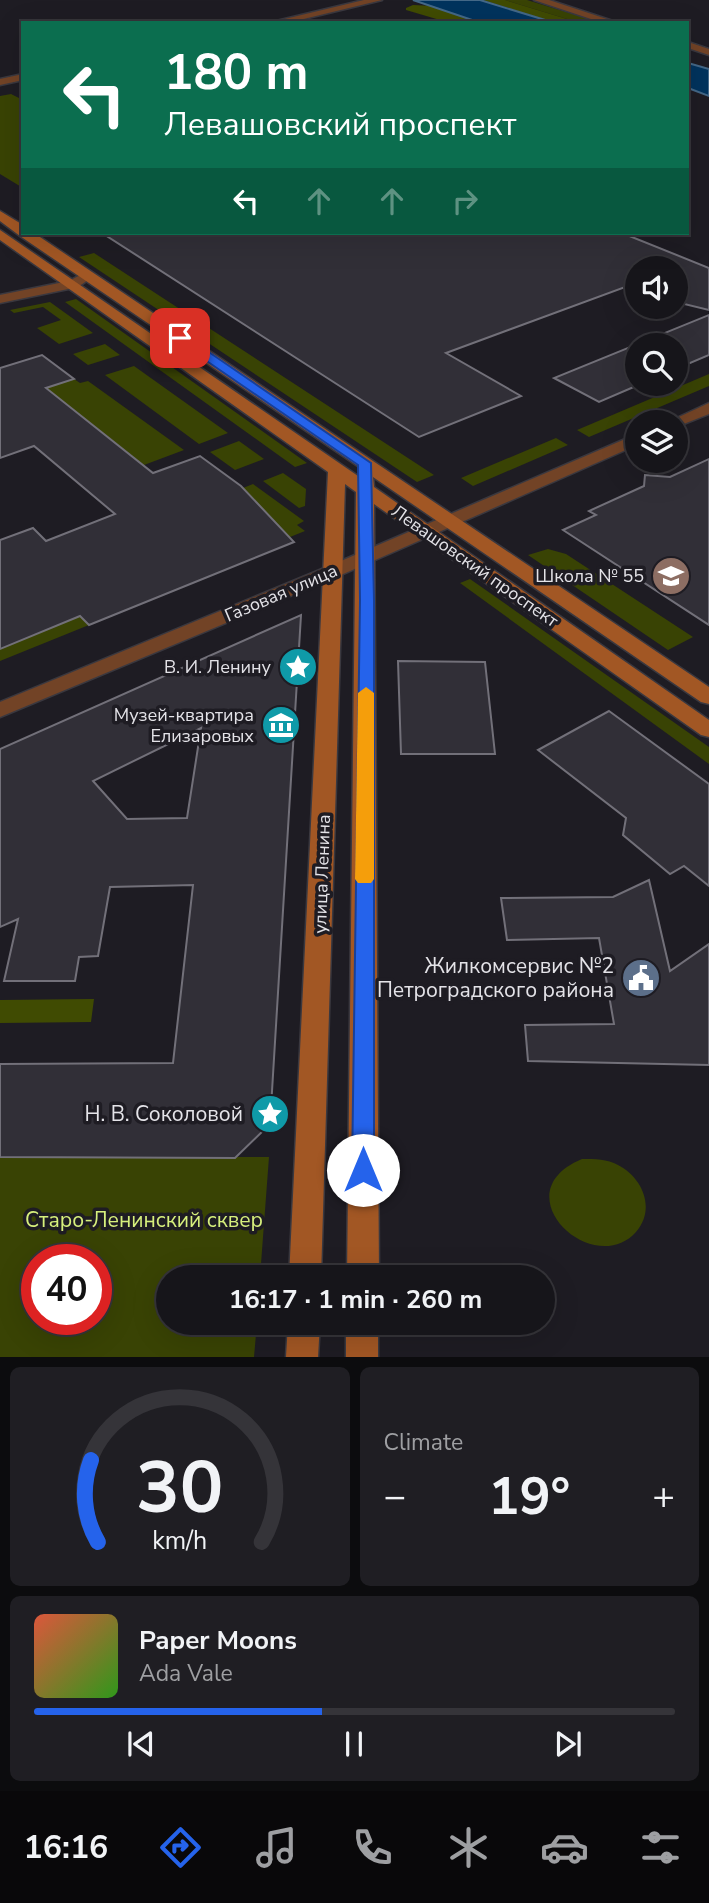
<!DOCTYPE html>
<html lang="en">
<head>
<meta charset="utf-8">
<style>
	body { margin:0; font-family:"Nunito Sans",sans-serif; background:#1f1e23; color:#f1f3f6; height:100vh; display:flex; flex-direction:column; font-size:26px; white-space:nowrap }
	* { box-sizing:border-box; margin:0 }
	p { font-size:23px; color:#9e9fa2 }
	.icon { flex:none; width:38px; height:38px; fill:none; stroke:currentColor; stroke-width:2; stroke-linecap:round; stroke-linejoin:round }
	.map { position:relative; height:1357px; overflow:hidden }
	.side { display:flex; flex-direction:column; gap:10px; padding:10px; background:#0c0c0e; flex:1 }
	.side>* { flex:none }
	.hud { position:absolute; left:21px; top:21px; width:668px; height:214px; border-radius:0px; box-shadow:0 7px 28px #0002,0 0 0 2px #353439; background:#0b6e4f; color:#fff; overflow:hidden }
	.fabs { position:absolute; left:625px; top:256px; display:grid; gap:14px }
	.fabs a { display:grid; place-items:center; width:63px; height:63px; border-radius:50%; background:#16151a; box-shadow:0 7px 28px #0002,0 0 0 2px #353439; font-size:35px }
	.speed { position:absolute; left:21px; top:1244px; display:flex; gap:14px; font-size:35px; font-weight:700; text-align:center }
	.speed>* { display:grid; place-content:center; width:91px; height:91px; border-radius:50%; background:#16151a; box-shadow:0 7px 28px #0002,0 0 0 2px #353439; line-height:1 }
	.speed .limit { border:10px solid #d22; background:#fff; color:#111 }
	.pin { position:absolute; display:grid; place-items:center; width:60px; height:60px; color:#fff; margin:-30px; border-radius:14px; box-shadow:0 4px 10px #0006 }
	.me { position:absolute; width:77px; margin:-38px; rotate:0deg; stroke-linejoin:round; filter:drop-shadow(0 0 5px #0008) }
	.turn { display:flex; align-items:center; gap:24px; height:147px; padding:0 28px; font-size:32px }
	.turn .icon { width:91px; height:91px; stroke-width:2.5 }
	.turn b { display:block; font-size:49px; line-height:60px }
	.lanes { display:flex; align-items:center; height:66px; padding:0 28px; background:#0003; justify-content:center; gap:35px; direction:ltr }
	.lanes .off { opacity:.35 }
	.big { font-size:52px; font-weight:700; line-height:1.1 }
	.side .widget { flex:1; display:flex; flex-direction:column; justify-content:center; gap:10px; min-width:0; padding:0 24px; border-radius:10px; background:#1f1e23 }
	.side .dial { align-items:center; gap:0 }
	.dial svg { height:182px; overflow:visible; fill:none; stroke:#353439; stroke-width:7; stroke-linecap:round; text-anchor:middle }
	.dial text { fill:#f1f3f6; stroke:none }
	.song { display:flex; align-items:center; gap:21px }
	.cover { width:84px; height:84px; border-radius:10px; background:linear-gradient(135deg,hsl(10 70% 55%),hsl(110 70% 35%)) }
	.played { height:7px; border-radius:4px; background:linear-gradient(90deg,#2563eb 45%,#353439 45%) }
	.keys { display:flex; justify-content:space-around; direction:ltr }
	.heat { display:flex; justify-content:space-between; align-items:center; font-size:38px; direction:ltr }
	.side .tiles { flex:1; display:grid; gap:10px; grid-template-columns:1fr 1fr }
	.widget:last-child { grid-column:span 2 }
	.trip { position:absolute; left:156px; top:1265px; width:399px; height:70px; border-radius:35px; background:#16151a; box-shadow:0 7px 28px #0002,0 0 0 2px #353439; font-weight:700; line-height:70px; text-align:center }
	.tabs { display:flex; height:112px; justify-content:space-around; align-items:center; background:#09080a; color:#9e9fa2 }
	.tabs .icon { width:49px; height:49px }
	.tabs .selected { color:#2563eb }
	.tabs b { font-size:32px; color:#f1f3f6 }
	.map>svg:first-child { display:block }
	.green { fill:#394304; fill-rule:evenodd }
	.forest { fill:#404b02 }
	.water { fill:#00335d; stroke:#446887; stroke-width:2 }
	.building { fill:#312f37; stroke:#727079; stroke-width:2; fill-rule:evenodd }
	.lines { fill:none; stroke-linecap:round; stroke-linejoin:round }
	.street-casing { stroke:#3a383f; stroke-width:3 }
	.secondary-casing { stroke:#3a383f; stroke-width:3 }
	.street { fill:#724326; fill-rule:evenodd }
	.secondary { fill:#a25724; fill-rule:evenodd }
	.route { fill:#2563eb; stroke:#184099; stroke-width:2 }
	.slow { fill:#f59e0b }
	.labels { text-anchor:middle; stroke-width:7; stroke-linejoin:round; paint-order:stroke }
	.street-label { font-size:18px; fill:#e4e3e8; stroke:#1e1c23 }
	.poi-label { font-size:18px; fill:#e4e3e8; stroke:#1e1c23; text-anchor:end }
	.near-poi-label { font-size:21px; fill:#e4e3e8; stroke:#1e1c23; text-anchor:end }
	.near-park-label { font-size:21px; fill:#d7f07d; stroke:#1e1c23 }
</style>
</head>
<body>
<div class="map">
<svg width="709" height="1357" viewBox="0 0 709 1357">
	<rect width="100%" height="100%" fill="#1e1c23"/>
	<path class="green" d="M 505,0 L 527,0 L 602,23 L 580,23 Z
		M 11,94 L 23,100 L 23,188 L 0,174 L 0,96 Z
		M 94,253 L 434,475 L 417,482 L 79,257 Z
		M 76,299 L 307,463 L 295,467 L 65,302 Z
		M 50,302 L 93,333 L 59,344 L 37,328 L 61,320 L 43,307 L 14,313 L 10,310 Z
		M 105,344 L 120,355 L 88,365 L 73,354 Z
		M 134,366 L 228,433 L 199,444 L 105,375 Z
		M 709,374 L 709,386 L 589,437 L 577,430 Z
		M 74,379 L 80,383 L 88,381 L 184,450 L 144,465 L 46,388 Z
		M 556,438 L 568,445 L 473,486 L 461,478 Z
		M 239,441 L 264,459 L 235,470 L 210,452 Z
		M 283,473 L 306,489 L 305,506 L 299,508 L 263,481 Z
		M 253,484 L 304,521 L 297,525 L 305,531 L 290,537 L 243,488 Z
		M 548,549 L 566,554 L 693,637 L 668,650 L 528,555 Z
		M 470,579 L 709,747 L 709,764 L 460,583 Z
		M 80,616 L 89,625 L 0,661 L 0,649 Z
		M 0,1157 L 269,1157 L 260,1277 L 168,1278 L 168,1323 L 257,1323 L 254,1357 L 0,1357 ZM 37,1260 L 96,1260 L 96,1320 L 37,1320 Z
		M 582,1159 C 595,1159 607,1159 618,1165 C 643,1178 656,1209 636,1232 C 593,1280 500,1193 582,1159 Z"/>
	<path class="forest" d="M 483,0 L 505,0 L 580,23 L 556,23 Z
		M 413,5 L 434,6 L 482,23 L 450,23 L 406,10 L 406,8 Z
		M 94,999 L 91,1022 L 0,1023 L 0,1000 Z"/>
	<path class="water" d="M 413,0 L 480,0 L 555,23 L 481,23 Z
		M 688,63 L 709,69 L 709,96 L 688,88 Z"/>
	<path class="building" d="M 102,233 L 622,233 L 709,268 L 709,310 L 676,302 L 676,268 L 637,268 L 637,292 L 625,287 L 446,353 L 521,396 L 419,437 Z
		M 709,315 L 709,355 L 676,369 L 676,345 L 637,345 L 637,383 L 643,383 L 599,402 L 554,378 Z
		M 42,355 L 74,379 L 46,388 L 153,473 L 200,456 L 241,486 L 294,542 L 89,625 L 80,616 L 0,649 L 0,540 L 33,528 L 46,541 L 115,514 L 34,446 L 0,458 L 0,368 Z
		M 709,459 L 709,625 L 563,530 L 596,515 L 589,511 L 644,486 L 645,475 L 670,477 Z
		M 301,615 L 270,1124 L 235,1158 L 0,1157 L 0,1064 L 173,1063 L 193,885 L 110,887 L 98,956 L 79,957 L 75,981 L 4,981 L 18,919 L 0,927 L 0,749 ZM 201,728 L 187,818 L 127,819 L 93,781 Z
		M 398,661 L 485,662 L 495,754 L 401,754 Z
		M 609,711 L 709,784 L 709,886 L 684,866 L 670,874 L 623,835 L 626,818 L 538,750 Z
		M 649,880 L 670,971 L 709,944 L 709,1065 L 528,1061 L 525,1025 L 614,1024 L 599,938 L 507,940 L 501,898 L 613,897 Z"/>
	<g class="lines">
		<defs>
			<path id="street" d="M 364,0 L 382,0 L 287,23 L 268,23 Z
				M 534,0 L 549,0 L 619,23 L 603,23 Z
				M 688,42 L 709,49 L 709,55 L 688,48 Z
				M 23,74 L 23,80 L 0,85 L 0,79 Z
				M 88,271 L 95,275 L 78,287 L 0,303 L 0,295 L 69,281 Z
				M 709,403 L 709,414 L 676,427 L 676,422 L 668,422 Z
				M 637,434 L 637,445 L 341,575 L 0,717 L 0,702 L 327,567 Z"/>
			<path id="secondary" d="M 0,211 L 23,225 L 23,233 L 34,233 L 709,687 L 709,704 L 701,702 L 373,477 L 374,487 L 709,720 L 709,737 L 701,735 L 374,504 L 379,1278 L 347,1278 L 356,492 L 345,484 L 321,1278 L 289,1278 L 328,472 L 0,240 L 0,230 L 358,476 L 368,473 L 20,236 L 0,221 Z
				M 288,1323 L 320,1323 L 318,1357 L 286,1357 Z
				M 346,1323 L 378,1323 L 378,1357 L 346,1357 Z"/>
		</defs>
		<use href="#street" class="street-casing"/>
		<use href="#secondary" class="secondary-casing"/>
		<use href="#street" class="street"/>
		<use href="#secondary" class="secondary"/>
	</g>
	<path class="route" d="M 176,335 L 184,335 L 371,463 L 374,600 L 374,1170 L 371,1177 L 363,1180 L 355,1177 L 352,1170 L 360,600 L 358,465 L 176,340 Z"/>
	<path class="slow" d="M 366,687 L 374,693 L 374,879 L 371,883 L 358,883 L 355,879 L 358,693 Z"/>
	<defs>
		<symbol id="school-disc" viewBox="-11 -11 22 22"><circle r="9.5" fill="#8d6e63" stroke="#1e1c23"/><path d="M0-5L7-2L0 1L-7-2ZM-4 1L0 2.5L4 1V4Q0 6-4 4Z" fill="#fff"/></symbol>
		<symbol id="sight-disc" viewBox="-11 -11 22 22"><circle r="9.5" fill="#0f9aa8" stroke="#1e1c23"/><path d="M0-6L1.8-2.2L6-1.7L2.9 1.2L3.7 5.4L0 3.3L-3.7 5.4L-2.9 1.2L-6-1.7L-1.8-2.2Z" fill="#fff"/></symbol>
		<symbol id="museum-disc" viewBox="-11 -11 22 22"><circle r="9.5" fill="#0f9aa8" stroke="#1e1c23"/><path d="M0-6L6-3V-2H-6V-3ZM-5-1h2V3h-2ZM-1-1h2V3h-2ZM3-1h2V3H3ZM-6 4H6V6H-6Z" fill="#fff"/></symbol>
		<symbol id="civic-disc" viewBox="-11 -11 22 22"><circle r="9.5" fill="#5c6f8a" stroke="#1e1c23"/><path d="M-.6-6.5H3V-4.5H.6V-3L4-1V1h2V6H-6V1h2V-1L-.6-3ZM-1.2 2.5V6h2.4V2.5Z" fill="#fff"/></symbol>
	</defs>
	<g fill-rule="evenodd">
		<use href="#school-disc" x="649" y="554" width="44" height="44"/>
		<use href="#sight-disc" x="276" y="645" width="44" height="44"/>
		<use href="#museum-disc" x="259" y="703" width="44" height="44"/>
		<use href="#civic-disc" x="619" y="956" width="44" height="44"/>
		<use href="#sight-disc" x="248" y="1092" width="44" height="44"/>
	</g>
	<g class="labels">
		<g class="street-label">
			<text transform="translate(475 566) rotate(35)" y="6">Левашовский проспект</text>
			<text transform="translate(281 593) rotate(-23)" y="6">Газовая улица</text>
			<text transform="translate(322 874) rotate(-88)" y="6">улица Ленина</text>
		</g>
		<g class="poi-label">
			<text x="644" y="582">Школа № 55</text>
			<text x="271" y="673">В. И. Ленину</text>
			<text x="254" y="721">Музей-квартира<tspan x="254" dy="21">Елизаровых</tspan></text>
		</g>
		<g class="near-poi-label">
			<text x="614" y="973">Жилкомсервис №2<tspan x="614" dy="24">Петроградского района</tspan></text>
			<text x="243" y="1121">Н. В. Соколовой</text>
		</g>
		<g class="near-park-label">
			<text x="144" y="1227">Старо-Ленинский сквер</text>
		</g>
	</g>
</svg>
<div class="fabs">
<a><svg class="icon" aria-label="sound" viewBox="0 0 24 24"><path d="M4 9h4l5-4v14l-5-4H4zM17 9q2 3 0 6"/></svg></a>
<a><svg class="icon" aria-label="search" viewBox="0 0 24 24"><circle cx="10" cy="10" r="6"/><path d="M15 15l6 6"/></svg></a>
<a><svg class="icon" aria-label="layers" viewBox="0 0 24 24"><path d="M12 4l9 5-9 5-9-5zM3 14l9 5 9-5"/></svg></a>
</div>
<div class="speed"><div class="limit">40</div></div>
<div class="pin" style="left:180px;top:338px;background:#d93025"><svg class="icon" aria-label="arrive" viewBox="0 0 24 24"><path d="M6 21V4h12l-3 4 3 4H6"/></svg></div>
<svg class="me" style="left:363px;top:1170px" viewBox="-20 -20 40 40"><circle r="19" fill="#fff"/><path d="M0-13L10 11 0 6-10 11z" fill="#2563eb"/></svg>
<div class="trip">16:17 · 1 min · 260 m</div>
<div class="hud">
<div class="turn"><svg class="icon" aria-label="left" viewBox="0 0 24 24"><path d="M17 20v-9H6M10 6l-5 5 5 5"/></svg><div><b>180 m</b>Левашовский проспект</div></div>
<div class="lanes"><svg class="icon" aria-label="left" viewBox="0 0 24 24"><path d="M17 20v-9H6M10 6l-5 5 5 5"/></svg><svg class="icon off" aria-label="ahead" viewBox="0 0 24 24"><path d="M12 20V5M6 11l6-6 6 6"/></svg><svg class="icon off" aria-label="ahead" viewBox="0 0 24 24"><path d="M12 20V5M6 11l6-6 6 6"/></svg><svg class="icon off" aria-label="right" viewBox="0 0 24 24"><path d="M7 20v-9h11M14 6l5 5-5 5"/></svg></div>
</div>
</div>
<section class="side">
<div class="tiles">
<div class="widget dial"><svg viewBox="0 0 100 80">
<path d="M14 69A42 42 0 1 1 86 69"/>
<path d="M14 69A42 42 0 0 1 11 33" stroke="#2563eb"/>
<text x="50" y="56" font-size="32" font-weight="700">30</text>
<text x="50" y="72" font-size="11">km/h</text>
</svg></div>
<div class="widget"><p>Climate</p>
<div class="heat"><a>−</a><b class="big">19°</b><a>+</a></div>
</div>
<div class="widget">
<div class="song"><i class="cover"></i><div><b>Paper Moons</b><p>Ada Vale</p></div></div>
<div class="played"></div>
<div class="keys"><svg class="icon" aria-label="previous" viewBox="0 0 24 24"><path d="M18 5L8 12l10 7zM5 5v14"/></svg><svg class="icon" aria-label="pause" viewBox="0 0 24 24"><path d="M8 5v14M16 5v14"/></svg><svg class="icon" aria-label="next" viewBox="0 0 24 24"><path d="M6 5l10 7-10 7zM19 5v14"/></svg></div>
</div>
</div>
</section>
<nav class="tabs">
<b>16:16</b>
<svg class="icon selected" aria-label="directions" viewBox="0 0 24 24"><path d="M12 3l9 9-9 9-9-9zM9 14v-3h6M13 9l2 2-2 2"/></svg>
<svg class="icon" aria-label="music" viewBox="0 0 24 24"><path d="M9 18V5l10-2v13"/><circle cx="6" cy="18" r="3"/><circle cx="16" cy="16" r="3"/></svg>
<svg class="icon" aria-label="phone" viewBox="0 0 24 24"><path d="M5 4h4l2 5-3 2q2 4 5 5l2-3 5 2v4C11 20 4 13 5 4z"/></svg>
<svg class="icon" aria-label="climate" viewBox="0 0 24 24"><path d="M12 3v18M4 7l16 10M4 17L20 7"/></svg>
<svg class="icon" aria-label="car" viewBox="0 0 24 24"><path d="M5 17H2v-5l4-1 3-4h7l3 4 3 1v5h-3M9 17h6M6 11h13"/><circle cx="7" cy="17" r="2"/><circle cx="17" cy="17" r="2"/></svg>
<svg class="icon" aria-label="filters" viewBox="0 0 24 24"><path d="M4 7h16M4 17h16"/><circle cx="9" cy="7" r="2"/><circle cx="15" cy="17" r="2"/></svg>
</nav>
</body>
</html>
